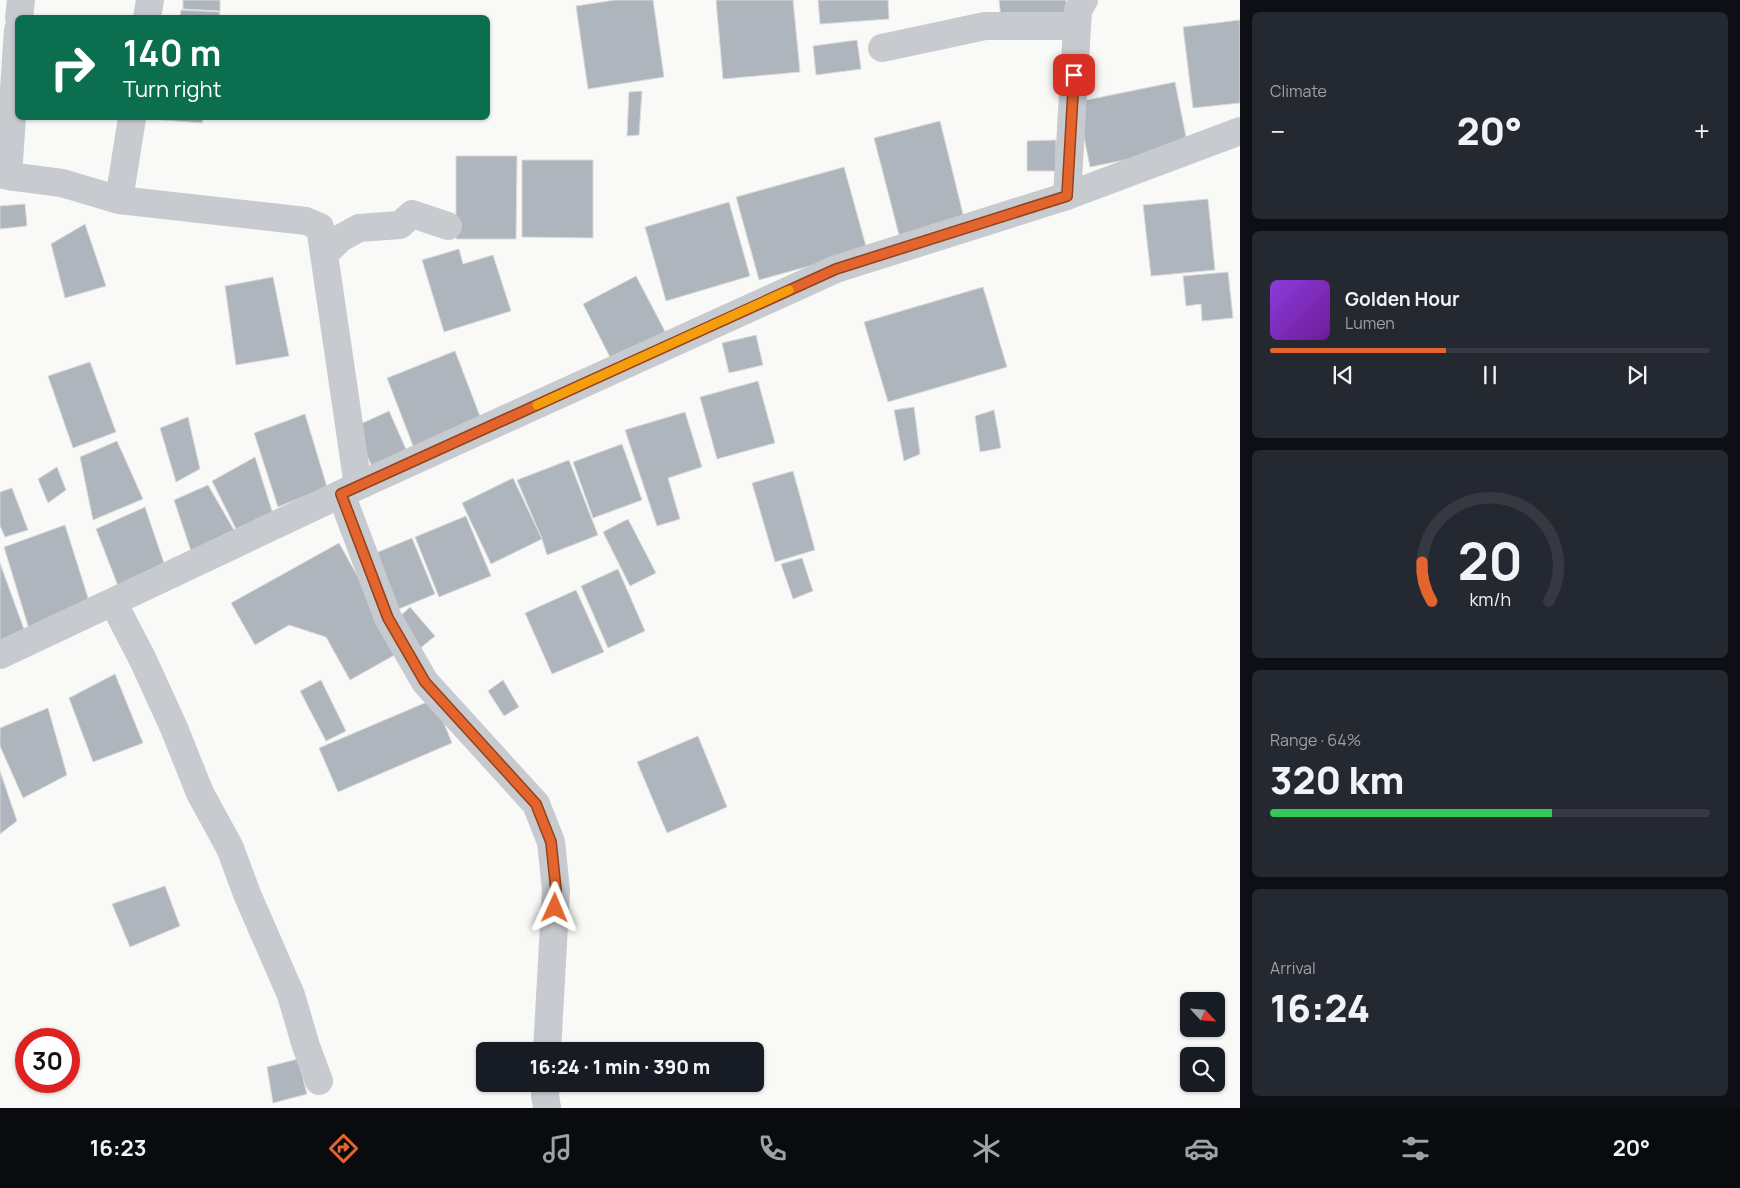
<!DOCTYPE html>
<html lang="en">
<head>
<meta charset="utf-8">
<style>
	body { margin:0; font-family:Manrope,sans-serif; background:#242831; color:#f1f3f6; height:100vh; display:flex; flex-direction:column; font-size:19px; white-space:nowrap }
	* { box-sizing:border-box; margin:0 }
	p { font-size:16px; color:#9ea1a6 }
	.icon { flex:none; width:28px; height:28px; fill:none; stroke:currentColor; stroke-width:2; stroke-linecap:round; stroke-linejoin:round }
	.map { position:relative; flex:1; overflow:hidden }
	.sheet { display:flex; flex-direction:column; gap:12px; padding:12px; background:#0d0f14; width:500px }
	.sheet>* { flex:none }
	.hud { position:absolute; left:15px; top:15px; width:475px; height:105px; border-radius:8px; box-shadow:0 1px 4px #0004; background:#0b6e4f; color:#fff; overflow:hidden }
	.needle { width:32px; rotate:116deg }
	.buttons { position:absolute; left:1180px; top:992px; display:grid; gap:10px }
	.buttons a { display:grid; place-items:center; width:45px; height:45px; border-radius:8px; background:#171b24; box-shadow:0 1px 4px #0004; font-size:25px }
	.speed { position:absolute; left:15px; top:1028px; display:flex; gap:10px; font-size:25px; font-weight:700; text-align:center }
	.speed>* { display:grid; place-content:center; width:65px; height:65px; border-radius:50%; background:#171b24; box-shadow:0 1px 4px #0004; line-height:1 }
	.speed .limit { border:8px solid #d22; background:#fff; color:#111 }
	.pin { position:absolute; display:grid; place-items:center; width:42px; height:42px; color:#fff; margin:-21px; border-radius:10px; box-shadow:0 2px 8px #0006 }
	.me { position:absolute; width:55px; margin:-28px; rotate:1deg; stroke-linejoin:round; filter:drop-shadow(0 0 4px #0008) }
	.turn { display:flex; align-items:center; gap:18px; height:105px; padding:0 25px; font-size:22px }
	.turn .icon { width:65px; height:65px; stroke-width:2.5 }
	.turn b { display:block; font-size:35px; line-height:42px }
	.big { font-size:38px; font-weight:800; line-height:1.1 }
	.sheet .card { flex:1; display:flex; flex-direction:column; justify-content:center; gap:8px; min-width:0; padding:0 18px; border-radius:8px; background:#242831 }
	.sheet .dial { align-items:center; gap:0 }
	.dial svg { height:130px; overflow:visible; fill:none; stroke:#363941; stroke-width:7; stroke-linecap:round; text-anchor:middle }
	.dial text { fill:#f1f3f6; stroke:none }
	.song { display:flex; align-items:center; gap:15px }
	.cover { width:60px; height:60px; border-radius:8px; background:linear-gradient(135deg,hsl(270 70% 55%),hsl(280 70% 35%)) }
	.played { height:5px; border-radius:2px; background:linear-gradient(90deg,#e3652d 40%,#363941 40%) }
	.keys { display:flex; justify-content:space-around; direction:ltr }
	.heat { display:flex; justify-content:space-between; align-items:center; font-size:28px; direction:ltr }
	.charge { height:8px; border-radius:4px; background:linear-gradient(90deg,#34c759 64%,#363941 0) }
	.trip { position:absolute; left:476px; top:1042px; width:288px; height:50px; border-radius:8px; background:#171b24; box-shadow:0 1px 4px #0004; font-weight:800; line-height:50px; text-align:center }
	.tabs { display:flex; height:80px; justify-content:space-around; align-items:center; background:#090b0e; color:#9ea1a6 }
	.tabs .icon { width:35px; height:35px }
	.tabs .on { color:#e3652d }
	.tabs b { font-size:22px; color:#f1f3f6 }
	main { display:flex; flex:1; min-height:0 }
	.map>svg:first-child { display:block }
	.building { fill:#aeb5bc; stroke:#dbdbd9 }
	.lines { fill:none; stroke-linecap:round; stroke-linejoin:round }
	.minor { stroke:#c7cace; stroke-width:28 }
	.route-casing { stroke:#94421d; stroke-width:12 }
	.route { stroke:#e3652d; stroke-width:9 }
	.slow { stroke:#f59e0b; stroke-width:9 }
</style>
</head>
<body>
<main>
<div class="map">
<svg width="1240" height="1108" viewBox="0 0 1240 1108">
	<rect width="100%" height="100%" fill="#f9f9f7"/>
	<path class="building" d="M 183,0 L 220,0 L 220,11 L 183,9 Z
		M 615,0 L 653,0 L 664,77 L 588,89 L 576,6 Z
		M 716,0 L 793,0 L 800,72 L 723,79 Z
		M 818,0 L 888,0 L 889,19 L 820,24 Z
		M 999,0 L 1066,0 L 1068,20 L 1002,28 Z
		M 181,10 L 220,12 L 219,18 L 180,18 Z
		M 1240,20 L 1240,103 L 1193,108 L 1183,27 Z
		M 857,40 L 861,69 L 816,75 L 813,46 Z
		M 1175,82 L 1188,147 L 1090,167 L 1077,102 Z
		M 642,91 L 639,135 L 627,136 L 629,92 Z
		M 151,118 L 203,118 L 202,123 L 151,119 Z
		M 940,121 L 964,218 L 899,235 L 874,138 Z
		M 1056,140 L 1056,171 L 1027,171 L 1027,141 Z
		M 456,156 L 517,156 L 516,239 L 456,239 Z
		M 522,160 L 593,160 L 593,238 L 522,237 Z
		M 844,167 L 867,250 L 759,280 L 736,197 Z
		M 1208,199 L 1215,270 L 1151,276 L 1143,205 Z
		M 729,202 L 750,276 L 666,301 L 645,227 Z
		M 25,204 L 27,226 L 0,229 L 0,206 Z
		M 85,224 L 106,286 L 65,298 L 51,244 Z
		M 459,249 L 463,264 L 493,255 L 511,311 L 444,332 L 422,260 Z
		M 1228,272 L 1233,318 L 1202,321 L 1201,304 L 1186,306 L 1183,276 Z
		M 636,276 L 668,337 L 614,365 L 583,304 Z
		M 273,277 L 289,356 L 236,365 L 225,286 Z
		M 983,287 L 1007,367 L 888,402 L 864,322 Z
		M 756,335 L 763,365 L 729,373 L 722,343 Z
		M 455,351 L 483,424 L 415,451 L 387,378 Z
		M 90,362 L 116,432 L 73,448 L 48,376 Z
		M 758,381 L 775,443 L 717,459 L 700,397 Z
		M 914,407 L 920,454 L 904,461 L 894,410 Z
		M 994,410 L 1001,448 L 980,452 L 975,416 Z
		M 389,411 L 409,456 L 374,471 L 354,427 Z
		M 685,412 L 702,467 L 668,478 L 680,519 L 657,526 L 625,430 Z
		M 305,414 L 327,487 L 278,507 L 254,433 Z
		M 188,417 L 200,469 L 176,482 L 160,428 Z
		M 117,441 L 143,499 L 93,520 L 80,457 Z
		M 622,444 L 642,500 L 593,518 L 573,462 Z
		M 255,457 L 273,514 L 238,533 L 212,481 Z
		M 569,460 L 598,535 L 547,555 L 542,539 L 517,480 Z
		M 57,467 L 66,490 L 48,503 L 38,479 Z
		M 793,471 L 815,550 L 775,562 L 752,483 Z
		M 513,478 L 542,539 L 491,564 L 462,503 Z
		M 208,485 L 238,537 L 193,557 L 174,500 Z
		M 12,488 L 28,530 L 5,537 L 0,526 L 0,492 Z
		M 145,507 L 166,569 L 120,591 L 96,529 Z
		M 466,516 L 491,576 L 439,597 L 415,537 Z
		M 628,519 L 656,573 L 630,586 L 603,532 Z
		M 65,525 L 89,601 L 29,629 L 4,547 Z
		M 412,538 L 435,594 L 394,611 L 371,555 Z
		M 339,543 L 400,652 L 350,680 L 326,637 L 289,625 L 255,645 L 231,603 Z
		M 802,558 L 813,591 L 793,599 L 781,564 Z
		M 0,563 L 25,632 L 0,643 Z
		M 618,569 L 645,631 L 608,648 L 581,586 Z
		M 576,590 L 604,652 L 552,674 L 525,613 Z
		M 410,607 L 435,636 L 418,650 L 393,623 Z
		M 115,674 L 143,743 L 93,762 L 69,698 Z
		M 321,680 L 346,731 L 326,741 L 300,691 Z
		M 503,680 L 519,707 L 504,716 L 488,691 Z
		M 434,699 L 452,743 L 338,792 L 319,748 Z
		M 48,708 L 67,775 L 23,798 L 0,746 L 0,728 Z
		M 698,736 L 727,807 L 667,833 L 637,762 Z
		M 0,771 L 17,821 L 0,834 Z
		M 165,886 L 180,926 L 130,947 L 112,904 Z
		M 298,1059 L 307,1094 L 273,1103 L 267,1067 Z"/>
	<g class="lines">
		<path class="minor" d="M 19,18 L 21,0
			M 147,18 L 150,0
			M 882,48 L 985,26 L 1077,26
			M 0,174 L 8,176 L 62,183 L 119,200 L 306,221 L 320,227 L 358,486
			M 8,176 L 18,30
			M 1067,196 L 1078,10 L 1084,0
			M 119,200 L 132,118
			M 324,254 L 341,238 L 359,228 L 400,225 L 412,214 L 448,226
			M 341,494 L 388,618 L 425,682 L 536,804 L 551,842 L 556,890 L 547,1051
			M 113,602 L 143,660 L 174,728 L 200,793 L 230,848 L 247,894 L 291,995 L 306,1046 L 319,1081
			M 0,655 L 358,486 L 836,269 L 1067,196 L 1240,131
			M 546,1084 L 545,1095 L 547,1108"/>
	</g>
	<g class="lines">
		<defs>
			<path id="route" d="M 555,908 L 556,890 L 551,842 L 536,804 L 425,682 L 388,618 L 341,494 L 836,269 L 1067,196 L 1074,75"/>
		</defs>
		<use href="#route" class="route-casing"/>
		<use href="#route" class="route"/>
		<path class="slow" d="M 537,405 L 789,290"/>
	</g>
</svg>
<div class="buttons">
<a><svg class="needle" viewBox="-14 -14 28 28"><path d="M0-13l5 13h-10z" fill="#e53935"/><path d="M0 13l5-13h-10z" fill="#9ea1a6"/></svg></a>
<a><svg class="icon" aria-label="search" viewBox="0 0 24 24"><circle cx="10" cy="10" r="6"/><path d="M15 15l6 6"/></svg></a>
</div>
<div class="speed"><div class="limit">30</div></div>
<div class="pin" style="left:1074px;top:75px;background:#d93025"><svg class="icon" aria-label="arrive" viewBox="0 0 24 24"><path d="M6 21V4h12l-3 4 3 4H6"/></svg></div>
<svg class="me" style="left:555px;top:908px" viewBox="-20 -20 40 40"><path d="M0-17L14 15 0 8-14 15z" fill="#e3652d" stroke="#fff" stroke-width="4"/></svg>
<div class="trip">16:24 · 1 min · 390 m</div>
<div class="hud">
<div class="turn"><svg class="icon" aria-label="right" viewBox="0 0 24 24"><path d="M7 20v-9h11M14 6l5 5-5 5"/></svg><div><b>140 m</b>Turn right</div></div>
</div>
</div>
<section class="sheet">
<div class="card"><p>Climate</p>
<div class="heat"><a>−</a><b class="big">20°</b><a>+</a></div>
</div>
<div class="card">
<div class="song"><i class="cover"></i><div><b>Golden Hour</b><p>Lumen</p></div></div>
<div class="played"></div>
<div class="keys"><svg class="icon" aria-label="previous" viewBox="0 0 24 24"><path d="M18 5L8 12l10 7zM5 5v14"/></svg><svg class="icon" aria-label="pause" viewBox="0 0 24 24"><path d="M8 5v14M16 5v14"/></svg><svg class="icon" aria-label="next" viewBox="0 0 24 24"><path d="M6 5l10 7-10 7zM19 5v14"/></svg></div>
</div>
<div class="card dial"><svg viewBox="0 0 100 80">
<path d="M14 69A42 42 0 1 1 86 69"/>
<path d="M14 69A42 42 0 0 1 8 45" stroke="#e3652d"/>
<text x="50" y="56" font-size="32" font-weight="700">20</text>
<text x="50" y="72" font-size="11">km/h</text>
</svg></div>
<div class="card"><p>Range · 64%</p><b class="big">320 km</b><div class="charge"></div></div>
<div class="card"><p>Arrival</p><b class="big">16:24</b></div>
</section>
</main>
<nav class="tabs">
<b>16:23</b>
<svg class="icon on" aria-label="directions" viewBox="0 0 24 24"><path d="M12 3l9 9-9 9-9-9zM9 14v-3h6M13 9l2 2-2 2"/></svg>
<svg class="icon" aria-label="music" viewBox="0 0 24 24"><path d="M9 18V5l10-2v13"/><circle cx="6" cy="18" r="3"/><circle cx="16" cy="16" r="3"/></svg>
<svg class="icon" aria-label="phone" viewBox="0 0 24 24"><path d="M5 4h4l2 5-3 2q2 4 5 5l2-3 5 2v4C11 20 4 13 5 4z"/></svg>
<svg class="icon" aria-label="climate" viewBox="0 0 24 24"><path d="M12 3v18M4 7l16 10M4 17L20 7"/></svg>
<svg class="icon" aria-label="car" viewBox="0 0 24 24"><path d="M5 17H2v-5l4-1 3-4h7l3 4 3 1v5h-3M9 17h6M6 11h13"/><circle cx="7" cy="17" r="2"/><circle cx="17" cy="17" r="2"/></svg>
<svg class="icon" aria-label="filters" viewBox="0 0 24 24"><path d="M4 7h16M4 17h16"/><circle cx="9" cy="7" r="2"/><circle cx="15" cy="17" r="2"/></svg>
<b>20°</b>
</nav>
</body>
</html>
